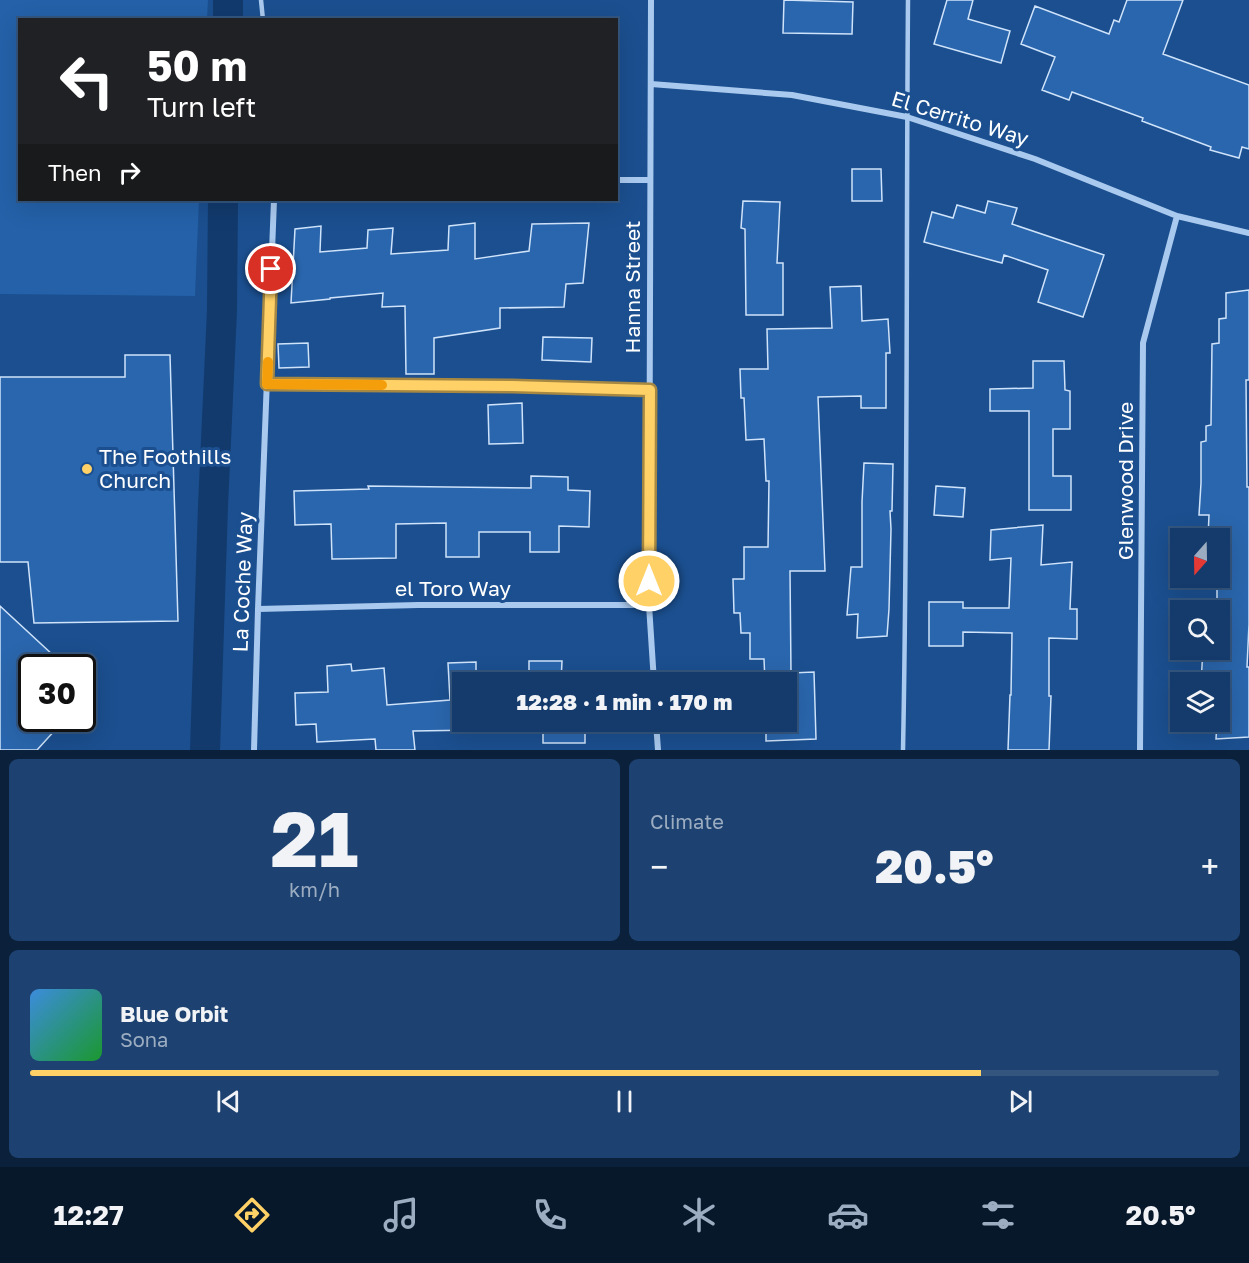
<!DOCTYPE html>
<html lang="en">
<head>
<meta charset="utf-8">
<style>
	body { margin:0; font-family:"Golos Text",sans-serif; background:#1d4271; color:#f1f3f6; height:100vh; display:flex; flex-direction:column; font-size:22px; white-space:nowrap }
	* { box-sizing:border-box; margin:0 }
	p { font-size:20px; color:#9dadc1 }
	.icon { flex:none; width:33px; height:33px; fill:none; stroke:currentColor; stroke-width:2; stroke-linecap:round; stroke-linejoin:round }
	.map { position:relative; height:750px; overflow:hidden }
	.sheet { display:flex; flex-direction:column; gap:9px; padding:9px; background:#0b203b; flex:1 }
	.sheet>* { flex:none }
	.guide { position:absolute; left:18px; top:18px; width:600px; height:183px; border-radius:0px; box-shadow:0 6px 24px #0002,0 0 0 2px #33557e; background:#202124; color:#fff; overflow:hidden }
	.needle { width:39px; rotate:200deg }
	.tools { position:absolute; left:1170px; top:528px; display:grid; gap:12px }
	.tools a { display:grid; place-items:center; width:60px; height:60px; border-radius:0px; background:#143b6b; box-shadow:0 6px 24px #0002,0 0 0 2px #33557e; font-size:30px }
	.speed { position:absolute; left:18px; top:654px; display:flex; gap:12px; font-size:30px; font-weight:700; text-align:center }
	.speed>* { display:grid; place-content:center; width:78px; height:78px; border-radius:50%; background:#143b6b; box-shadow:0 6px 24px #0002,0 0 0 2px #33557e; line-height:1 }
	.speed .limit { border:3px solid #111; border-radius:9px; background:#fff; color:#111 }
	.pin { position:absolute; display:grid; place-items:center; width:51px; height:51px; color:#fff; margin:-26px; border:3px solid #fff; border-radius:50%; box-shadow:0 2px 6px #0007 }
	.me { position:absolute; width:66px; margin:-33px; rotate:0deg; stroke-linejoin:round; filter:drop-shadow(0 0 4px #0008) }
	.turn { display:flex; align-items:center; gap:21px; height:126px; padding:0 30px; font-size:27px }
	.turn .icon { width:78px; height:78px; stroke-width:2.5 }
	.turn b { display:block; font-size:42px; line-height:51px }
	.then { display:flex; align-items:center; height:57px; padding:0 30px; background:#0003; gap:12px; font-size:22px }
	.big { font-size:45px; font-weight:800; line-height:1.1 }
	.sheet .widget { flex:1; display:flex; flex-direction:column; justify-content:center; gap:9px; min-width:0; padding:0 21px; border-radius:9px; background:#1d4271 }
	.sheet .dial { align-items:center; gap:0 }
	.dial b { font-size:78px; line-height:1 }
	.song { display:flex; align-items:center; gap:18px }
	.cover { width:72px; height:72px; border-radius:9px; background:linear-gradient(135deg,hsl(210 70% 55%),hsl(130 70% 35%)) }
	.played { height:6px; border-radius:3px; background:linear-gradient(90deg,#ffd166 80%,#33557e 80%) }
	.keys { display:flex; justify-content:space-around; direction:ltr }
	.heat { display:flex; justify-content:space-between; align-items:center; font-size:33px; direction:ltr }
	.sheet .tiles { flex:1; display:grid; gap:9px; grid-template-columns:1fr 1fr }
	.widget:last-child { grid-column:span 2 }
	.trip { position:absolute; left:452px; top:672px; width:345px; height:60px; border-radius:0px; background:#143b6b; box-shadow:0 6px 24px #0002,0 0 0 2px #33557e; font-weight:800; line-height:60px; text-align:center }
	.dock { display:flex; height:96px; justify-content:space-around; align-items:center; background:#08182b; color:#9dadc1 }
	.dock .icon { width:42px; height:42px }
	.dock .on { color:#ffd166 }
	.dock b { font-size:27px; color:#f1f3f6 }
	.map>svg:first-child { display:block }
	.green { fill:#2461a8 }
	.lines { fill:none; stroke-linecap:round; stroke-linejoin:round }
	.canal { stroke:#123a6d; stroke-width:30 }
	.building { fill:#2a66ad; stroke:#cfe3fa; stroke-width:1.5 }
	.service { stroke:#a9c9ee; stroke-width:4.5 }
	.minor { stroke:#a9c9ee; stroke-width:6 }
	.route-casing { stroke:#a68842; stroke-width:15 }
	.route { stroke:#ffd166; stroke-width:10 }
	.slow { stroke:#f59e0b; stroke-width:10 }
	.poi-dot { fill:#ffd166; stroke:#1b4f8f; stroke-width:2 }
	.labels { text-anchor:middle; stroke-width:6; stroke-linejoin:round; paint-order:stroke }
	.street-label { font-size:21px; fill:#fff; stroke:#1b4f8f }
	.poi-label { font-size:21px; fill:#fff; stroke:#1b4f8f; text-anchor:start }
</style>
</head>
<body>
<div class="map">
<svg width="1249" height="750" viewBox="0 0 1249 750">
	<rect width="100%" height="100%" fill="#1b4f8f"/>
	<path class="green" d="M 0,0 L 208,0 L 207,19 L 20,20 L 20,200 L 199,200 L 195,296 L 0,294 Z"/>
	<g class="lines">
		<path class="canal" d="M 228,20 L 228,0
			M 205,750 L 213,506 L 222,310 L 223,200"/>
	</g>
	<path class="building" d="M 784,0 L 853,2 L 852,34 L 783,33 Z
		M 947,0 L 973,0 L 968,19 L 1010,31 L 1001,63 L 934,44 Z
		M 1127,0 L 1183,0 L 1163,54 L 1249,85 L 1249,149 L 1242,147 L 1239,158 L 1210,150 L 1211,147 L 1142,121 L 1143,118 L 1072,92 L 1069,100 L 1042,90 L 1055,57 L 1021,44 L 1035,6 L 1109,34 L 1114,20 L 1119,22 Z
		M 852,169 L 881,169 L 882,201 L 852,201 Z
		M 743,201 L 780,202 L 777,263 L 783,263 L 783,315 L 746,315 L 745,229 L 741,228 Z
		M 988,201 L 1017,208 L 1012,224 L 1104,255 L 1083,317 L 1038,302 L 1048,270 L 1004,255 L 1002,263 L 924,242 L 932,212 L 953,218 L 957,205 L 985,213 Z
		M 475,223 L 475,259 L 529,251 L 532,224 L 589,223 L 583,283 L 566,284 L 564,307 L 500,308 L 500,328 L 434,338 L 434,374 L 406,374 L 405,306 L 382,307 L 383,293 L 330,298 L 330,299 L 291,303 L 295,229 L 321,226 L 320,252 L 367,248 L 368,230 L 393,228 L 391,254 L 448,250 L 449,226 Z
		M 861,286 L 862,321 L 888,319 L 890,353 L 886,353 L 886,408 L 861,408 L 861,396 L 818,397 L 825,571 L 790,571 L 791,673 L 814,672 L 816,739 L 766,741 L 766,722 L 786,722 L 786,682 L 765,682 L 764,659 L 750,659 L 750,633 L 741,633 L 740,613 L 734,613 L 733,579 L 744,579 L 744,547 L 768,547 L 769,481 L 766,481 L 764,439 L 746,440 L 744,398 L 741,398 L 740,369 L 768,369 L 767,329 L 832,328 L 830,287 Z
		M 1249,290 L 1249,380 L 1246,380 L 1247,487 L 1249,487 L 1249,624 L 1247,667 L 1249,667 L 1249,737 L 1216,739 L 1217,722 L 1220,722 L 1220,682 L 1201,682 L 1203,650 L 1220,650 L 1220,610 L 1209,610 L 1209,600 L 1217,599 L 1217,583 L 1220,582 L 1220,538 L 1208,538 L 1209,515 L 1199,515 L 1201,483 L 1201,442 L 1206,441 L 1206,426 L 1211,425 L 1212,344 L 1219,343 L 1219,319 L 1226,318 L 1226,293 Z
		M 543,337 L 592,338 L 591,362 L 542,360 Z
		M 308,343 L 309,367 L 279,368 L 278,344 Z
		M 125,355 L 170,355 L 178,621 L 34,623 L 28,562 L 0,562 L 0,377 L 125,377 Z
		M 1033,361 L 1064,361 L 1065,390 L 1070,391 L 1070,429 L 1053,429 L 1053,476 L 1071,476 L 1071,510 L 1029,510 L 1029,411 L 990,411 L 990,389 L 1033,388 Z
		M 522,403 L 523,443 L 489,444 L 488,405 Z
		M 864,463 L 893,464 L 892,511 L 890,511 L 891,529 L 889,609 L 887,636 L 857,638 L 858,614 L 847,615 L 851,567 L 862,567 L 862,502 Z
		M 531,476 L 568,477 L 568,490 L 590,491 L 589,527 L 559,526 L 559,552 L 530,552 L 530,532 L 479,532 L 479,557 L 446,557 L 446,523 L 396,524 L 396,558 L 332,559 L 331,524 L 295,525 L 294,491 L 369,489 L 368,486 L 531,488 Z
		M 936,486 L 965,488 L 963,517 L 934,515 Z
		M 1043,525 L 1041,565 L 1072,562 L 1070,609 L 1077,609 L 1077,639 L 1049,638 L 1049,696 L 1051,696 L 1049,750 L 1008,750 L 1010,695 L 1011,695 L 1012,633 L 963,632 L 963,646 L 929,646 L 929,602 L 963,602 L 963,608 L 1009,608 L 1011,558 L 990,560 L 991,530 Z
		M 0,606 L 67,668 L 32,668 L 32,718 L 66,718 L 37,750 L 0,750 Z
		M 529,661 L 562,661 L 561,682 L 529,682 Z
		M 476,662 L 476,682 L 462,682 L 462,722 L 478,722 L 478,730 L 413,731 L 415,750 L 376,750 L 375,739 L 317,742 L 316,724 L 296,725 L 295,693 L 328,692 L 327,666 L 351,664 L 352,671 L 384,668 L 387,705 L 450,700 L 448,663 Z
		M 529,722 L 585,722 L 585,743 L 543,743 L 543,729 L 529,729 Z"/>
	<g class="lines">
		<path class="service" d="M 261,0 L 263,20
			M 267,384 L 512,386 L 650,390
			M 903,750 C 908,500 906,250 908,0"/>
		<path class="minor" d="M 651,0 L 649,605 L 654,682
			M 651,84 L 792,95 L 907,117 L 1035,159 L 1177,216 L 1249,233
			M 616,180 L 650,180
			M 258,609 L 418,605 L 649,605
			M 656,722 L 658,750
			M 254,750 L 258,609 L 274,200
			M 1140,750 L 1143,343 L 1177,216"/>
	</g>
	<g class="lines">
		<defs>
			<path id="route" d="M 271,269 L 267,384 L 512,386 L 650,390 L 649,581"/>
		</defs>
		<use href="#route" class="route-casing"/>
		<use href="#route" class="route"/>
		<path class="slow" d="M 268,362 L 267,384 L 382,385"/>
	</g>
	<circle class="poi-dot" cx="87" cy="469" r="6"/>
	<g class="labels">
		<g class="street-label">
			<text transform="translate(960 119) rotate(17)" y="7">El Cerrito Way</text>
			<text transform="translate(633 287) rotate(-90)" y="7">Hanna Street</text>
			<text transform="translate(1126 481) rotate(-90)" y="7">Glenwood Drive</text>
			<text transform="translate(243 582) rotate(-88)" y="7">La Coche Way</text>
			<text x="453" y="596">el Toro Way</text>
		</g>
		<g class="poi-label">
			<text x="99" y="464">The Foothills<tspan x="99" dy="24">Church</tspan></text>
		</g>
	</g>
</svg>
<div class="tools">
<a><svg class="needle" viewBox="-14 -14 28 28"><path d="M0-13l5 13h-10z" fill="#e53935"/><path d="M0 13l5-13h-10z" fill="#9dadc1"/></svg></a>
<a><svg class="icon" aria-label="search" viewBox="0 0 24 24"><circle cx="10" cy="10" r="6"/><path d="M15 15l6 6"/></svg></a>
<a><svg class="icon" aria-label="layers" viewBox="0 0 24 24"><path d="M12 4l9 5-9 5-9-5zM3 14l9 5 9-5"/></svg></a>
</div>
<div class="speed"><div class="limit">30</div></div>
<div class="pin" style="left:271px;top:269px;background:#d93025"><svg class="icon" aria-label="arrive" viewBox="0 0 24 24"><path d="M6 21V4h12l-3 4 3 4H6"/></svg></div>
<svg class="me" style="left:649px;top:581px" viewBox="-20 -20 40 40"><circle r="17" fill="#ffd166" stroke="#fff" stroke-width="3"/><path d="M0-11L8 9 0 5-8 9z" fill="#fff"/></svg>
<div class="trip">12:28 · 1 min · 170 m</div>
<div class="guide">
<div class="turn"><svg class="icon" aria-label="left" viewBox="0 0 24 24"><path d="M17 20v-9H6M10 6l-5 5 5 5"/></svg><div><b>50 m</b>Turn left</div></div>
<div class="then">Then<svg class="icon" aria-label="right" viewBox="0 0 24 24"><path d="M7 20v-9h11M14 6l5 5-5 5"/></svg></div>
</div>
</div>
<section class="sheet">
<div class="tiles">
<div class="widget dial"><b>21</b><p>km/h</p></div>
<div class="widget"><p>Climate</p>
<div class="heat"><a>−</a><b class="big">20.5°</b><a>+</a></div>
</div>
<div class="widget">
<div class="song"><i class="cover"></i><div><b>Blue Orbit</b><p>Sona</p></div></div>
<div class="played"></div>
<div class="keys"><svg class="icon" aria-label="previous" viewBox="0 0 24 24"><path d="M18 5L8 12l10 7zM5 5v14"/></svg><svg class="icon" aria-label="pause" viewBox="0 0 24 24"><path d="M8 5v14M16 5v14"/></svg><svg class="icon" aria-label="next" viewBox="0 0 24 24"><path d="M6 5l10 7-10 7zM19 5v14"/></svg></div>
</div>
</div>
</section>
<nav class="dock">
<b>12:27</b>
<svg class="icon on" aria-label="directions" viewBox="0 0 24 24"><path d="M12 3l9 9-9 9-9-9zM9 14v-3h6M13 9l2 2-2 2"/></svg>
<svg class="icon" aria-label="music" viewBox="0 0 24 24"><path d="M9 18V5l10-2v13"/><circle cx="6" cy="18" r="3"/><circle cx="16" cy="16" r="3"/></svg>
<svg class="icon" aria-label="phone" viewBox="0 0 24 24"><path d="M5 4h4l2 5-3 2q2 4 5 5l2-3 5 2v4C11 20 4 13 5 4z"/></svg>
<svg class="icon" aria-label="climate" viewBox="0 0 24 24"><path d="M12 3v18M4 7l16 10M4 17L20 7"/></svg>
<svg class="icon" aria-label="car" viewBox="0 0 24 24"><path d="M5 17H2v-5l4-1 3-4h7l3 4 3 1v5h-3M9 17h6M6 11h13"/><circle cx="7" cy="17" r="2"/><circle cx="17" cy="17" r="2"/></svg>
<svg class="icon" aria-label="filters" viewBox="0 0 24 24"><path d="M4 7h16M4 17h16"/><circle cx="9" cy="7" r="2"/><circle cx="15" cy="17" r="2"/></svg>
<b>20.5°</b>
</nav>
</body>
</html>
